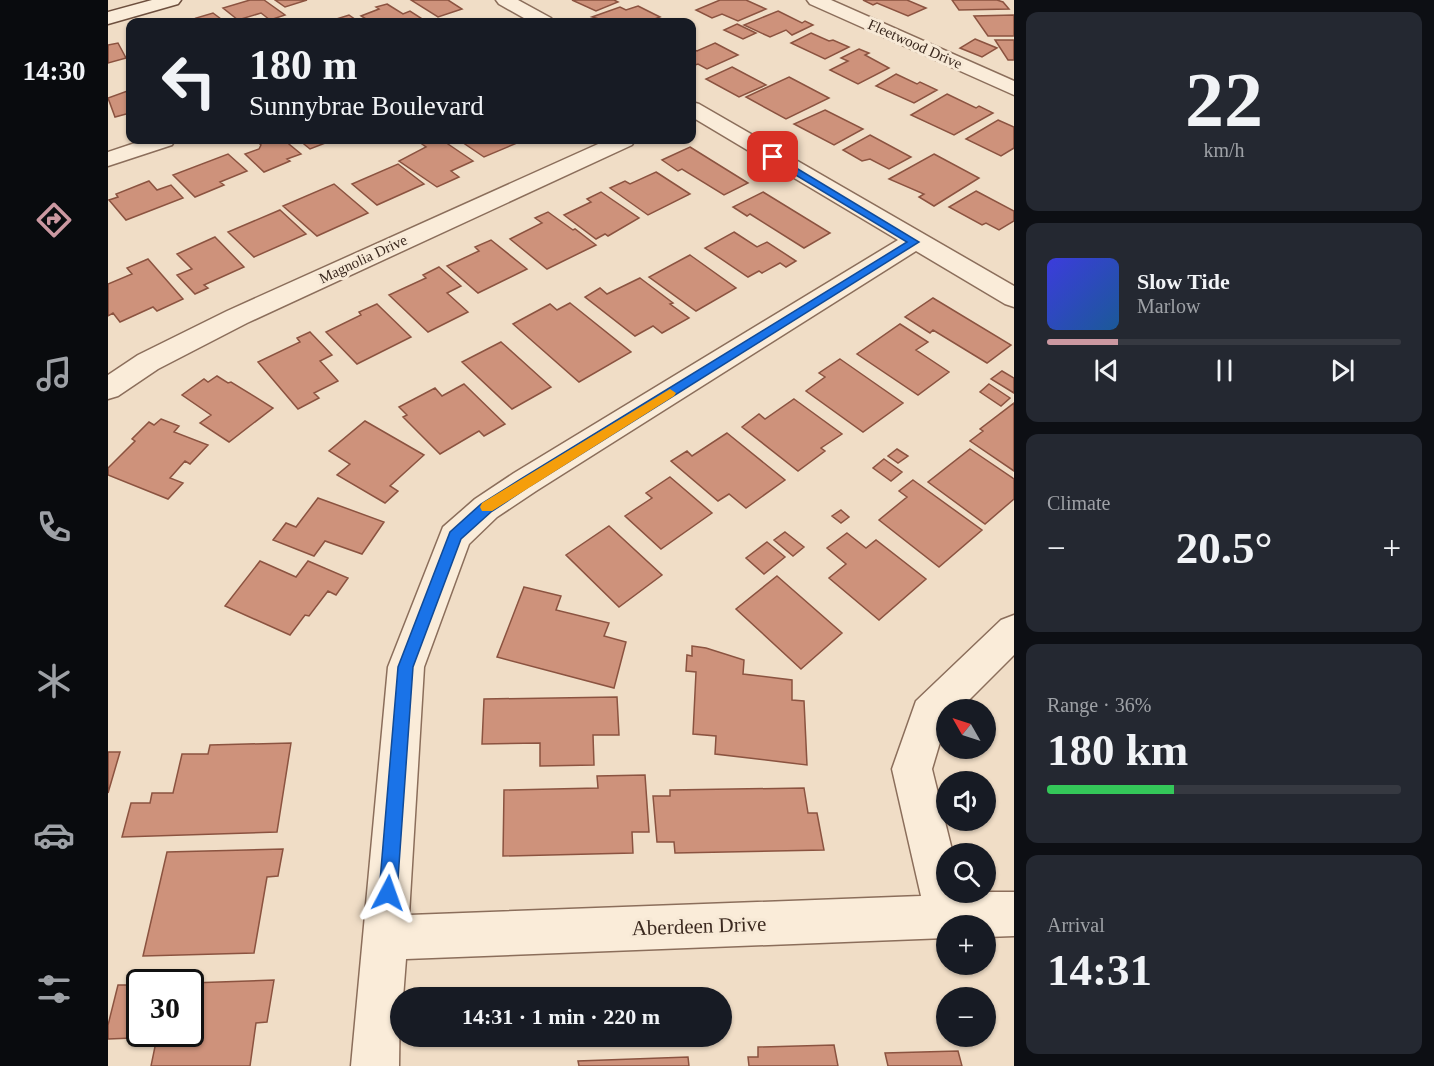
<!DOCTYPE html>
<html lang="en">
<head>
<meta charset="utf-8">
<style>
	body { margin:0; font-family:"Times New Roman",serif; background:#242831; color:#f1f3f6; height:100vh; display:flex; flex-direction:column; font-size:22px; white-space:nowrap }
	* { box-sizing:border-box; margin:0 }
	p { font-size:20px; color:#9ea1a6 }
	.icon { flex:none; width:33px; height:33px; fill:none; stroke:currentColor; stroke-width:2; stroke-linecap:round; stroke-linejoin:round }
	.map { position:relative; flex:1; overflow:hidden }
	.details { display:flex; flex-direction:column; gap:12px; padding:12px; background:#0d0f14; width:420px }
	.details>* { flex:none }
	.top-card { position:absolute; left:18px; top:18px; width:570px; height:126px; border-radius:12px; box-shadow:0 2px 4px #0004; background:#171b24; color:#f1f3f6; overflow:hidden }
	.needle { width:39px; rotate:309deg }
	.fabs { position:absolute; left:828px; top:699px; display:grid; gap:12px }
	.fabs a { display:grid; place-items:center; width:60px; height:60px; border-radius:50%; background:#171b24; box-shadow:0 2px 4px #0004; font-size:30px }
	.speed { position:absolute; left:18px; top:969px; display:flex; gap:12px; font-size:30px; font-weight:700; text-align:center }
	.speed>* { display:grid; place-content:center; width:78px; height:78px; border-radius:50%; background:#171b24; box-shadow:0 2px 4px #0004; line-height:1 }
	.speed .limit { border:3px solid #111; border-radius:9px; background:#fff; color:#111 }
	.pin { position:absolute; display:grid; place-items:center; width:51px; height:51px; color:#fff; margin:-26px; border-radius:12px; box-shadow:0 3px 9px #0006 }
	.me { position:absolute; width:66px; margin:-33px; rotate:4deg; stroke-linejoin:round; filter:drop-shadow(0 0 4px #0008) }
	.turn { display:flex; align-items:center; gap:21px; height:126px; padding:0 24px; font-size:27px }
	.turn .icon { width:78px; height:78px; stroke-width:2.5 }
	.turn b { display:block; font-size:42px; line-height:51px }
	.big { font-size:45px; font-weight:700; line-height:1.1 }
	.details .widget { flex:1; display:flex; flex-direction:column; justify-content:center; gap:9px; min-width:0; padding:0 21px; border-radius:12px; background:#242831 }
	.details .dial { align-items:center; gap:0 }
	.dial b { font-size:78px; line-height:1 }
	.song { display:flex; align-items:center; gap:18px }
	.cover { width:72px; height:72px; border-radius:9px; background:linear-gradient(135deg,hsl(240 70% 55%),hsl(210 70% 35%)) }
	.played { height:6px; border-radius:3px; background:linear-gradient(90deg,#cb98a1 20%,#363941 20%) }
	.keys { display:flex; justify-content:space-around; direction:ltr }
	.heat { display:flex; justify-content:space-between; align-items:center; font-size:33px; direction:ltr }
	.charge { height:9px; border-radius:4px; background:linear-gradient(90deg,#34c759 36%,#363941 0) }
	.trip { position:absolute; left:282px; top:987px; width:342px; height:60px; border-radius:30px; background:#171b24; box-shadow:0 2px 4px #0004; font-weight:700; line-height:60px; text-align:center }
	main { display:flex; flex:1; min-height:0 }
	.dock { display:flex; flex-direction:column; width:108px; justify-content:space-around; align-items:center; background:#090b0e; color:#9ea1a6 }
	.dock .icon { width:42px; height:42px }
	.dock .current { color:#cb98a1 }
	.dock b { font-size:27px; color:#f1f3f6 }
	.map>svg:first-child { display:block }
	.building { fill:#ce927b; stroke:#8b5340; stroke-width:1.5 }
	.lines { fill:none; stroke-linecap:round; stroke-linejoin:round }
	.street-casing { stroke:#8b6e5b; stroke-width:3 }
	.secondary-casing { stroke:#6d4f3e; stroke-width:3 }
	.street { fill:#faecd9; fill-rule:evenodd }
	.secondary { fill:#faecd9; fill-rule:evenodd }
	.route { fill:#1a73e8; stroke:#114b97; stroke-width:1.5 }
	.slow { fill:#f59e0b }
	.labels { text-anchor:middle; stroke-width:6; stroke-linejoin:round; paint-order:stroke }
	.far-street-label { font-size:15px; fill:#3b291f; stroke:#f7e9d6 }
	.near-street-label { font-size:21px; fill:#3b291f; stroke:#f7e9d6 }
</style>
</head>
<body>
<main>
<nav class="dock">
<b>14:30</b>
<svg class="icon current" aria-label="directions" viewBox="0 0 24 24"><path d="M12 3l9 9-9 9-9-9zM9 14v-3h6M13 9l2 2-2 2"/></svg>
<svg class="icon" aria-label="music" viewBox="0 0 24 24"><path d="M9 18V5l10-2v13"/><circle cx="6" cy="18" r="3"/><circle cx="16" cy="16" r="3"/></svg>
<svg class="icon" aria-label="phone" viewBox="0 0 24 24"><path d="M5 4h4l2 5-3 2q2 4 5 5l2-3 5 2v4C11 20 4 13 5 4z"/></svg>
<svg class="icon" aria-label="climate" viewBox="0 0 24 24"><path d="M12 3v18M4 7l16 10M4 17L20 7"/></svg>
<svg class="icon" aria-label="car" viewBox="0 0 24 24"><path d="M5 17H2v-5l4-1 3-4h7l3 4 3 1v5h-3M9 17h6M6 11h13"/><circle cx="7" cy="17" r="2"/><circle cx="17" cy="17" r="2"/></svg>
<svg class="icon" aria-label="filters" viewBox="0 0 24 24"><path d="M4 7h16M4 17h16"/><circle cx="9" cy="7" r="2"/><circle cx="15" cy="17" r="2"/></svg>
</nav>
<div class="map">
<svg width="906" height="1066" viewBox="0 0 906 1066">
	<rect width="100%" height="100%" fill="#f0ddc6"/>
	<path class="building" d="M 142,0 L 156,0 L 177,15 L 162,20 L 153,13 L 130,20 L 115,8 Z
		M 167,0 L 199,0 L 177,7 Z
		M 303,0 L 340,0 L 354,9 L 330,17 Z
		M 464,0 L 506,0 L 510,2 L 488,11 Z
		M 612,0 L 638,0 L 658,9 L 630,21 L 614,14 L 604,18 L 588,10 Z
		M 755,0 L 799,0 L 818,8 L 800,16 L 769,3 L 765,5 Z
		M 844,0 L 889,0 L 895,2 L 901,9 L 851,10 Z
		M 279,4 L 295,14 L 302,11 L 319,22 L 263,22 L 253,16 L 271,9 L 268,7 Z
		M 530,6 L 552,17 L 539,22 L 502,22 L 484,17 L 512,7 L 518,10 Z
		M 670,11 L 694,23 L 697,21 L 705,25 L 684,35 L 678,30 L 662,37 L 636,25 Z
		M 105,13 L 117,22 L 83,22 L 90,20 L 88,18 Z
		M 241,15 L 251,22 L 219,22 Z
		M 906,15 L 906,36 L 880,36 L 866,16 Z
		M 629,24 L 648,33 L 635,39 L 616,30 Z
		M 703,33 L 721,41 L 725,40 L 741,47 L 717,59 L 683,43 Z
		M 867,39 L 889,48 L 874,57 L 852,48 Z
		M 887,40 L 906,40 L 906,60 L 900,60 Z
		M 10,43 L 18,58 L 0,63 L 0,45 Z
		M 607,43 L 630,55 L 599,69 L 590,64 L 584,66 L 584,49 L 589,51 Z
		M 751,49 L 761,53 L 757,55 L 781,68 L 750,84 L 722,70 L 740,61 L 733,58 Z
		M 624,67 L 658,85 L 631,97 L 598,79 Z
		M 788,74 L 809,84 L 812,82 L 829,90 L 806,103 L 768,86 Z
		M 681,77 L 721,98 L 678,119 L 638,97 Z
		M 22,90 L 22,113 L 7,117 L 0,98 Z
		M 839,94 L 868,108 L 871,106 L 885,113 L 846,135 L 803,115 Z
		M 717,110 L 755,129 L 726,145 L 686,124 Z
		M 890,120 L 906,127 L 906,148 L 893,156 L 858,139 Z
		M 762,135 L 803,157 L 781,169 L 762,159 L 754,161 L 735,150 Z
		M 159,140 L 176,140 L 193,154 L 179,159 L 182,161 L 156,172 L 137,154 L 151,149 L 153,145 L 151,143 Z
		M 191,140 L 225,140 L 202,149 Z
		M 325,140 L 334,140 L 365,161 L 343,171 L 351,177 L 329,187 L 291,161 L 318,147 L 314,144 Z
		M 351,140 L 416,140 L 376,157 Z
		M 582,147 L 640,183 L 616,195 L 574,169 L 570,171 L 554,160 Z
		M 120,154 L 139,171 L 112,182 L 116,185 L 87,197 L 65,175 Z
		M 826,154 L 871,178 L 826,206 L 811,197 L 816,194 L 781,179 Z
		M 290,164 L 316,184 L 269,205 L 244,184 Z
		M 548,172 L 582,194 L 540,215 L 502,188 L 517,181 L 522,184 Z
		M 41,181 L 49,190 L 63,185 L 75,198 L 18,220 L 1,200 L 10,197 L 8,194 Z
		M 226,184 L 260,213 L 209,236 L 175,206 Z
		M 868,191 L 906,211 L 906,221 L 891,230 L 878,223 L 874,225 L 841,207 Z
		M 493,192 L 531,218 L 500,236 L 497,234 L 488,239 L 456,215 L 483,202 L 479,199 Z
		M 655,192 L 722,233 L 696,248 L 642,214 L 639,216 L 625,207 Z
		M 172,210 L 198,234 L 146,257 L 120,232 Z
		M 440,212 L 465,230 L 467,229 L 488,245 L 439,269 L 402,239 L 434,223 L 427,218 Z
		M 626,232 L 649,247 L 659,242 L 688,261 L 678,267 L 672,263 L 654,273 L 651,271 L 640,277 L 597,248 Z
		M 107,237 L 136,267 L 96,285 L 100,288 L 87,294 L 69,275 L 84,269 L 69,254 Z
		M 383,240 L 419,269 L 370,293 L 339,266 L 371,251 L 367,247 Z
		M 582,255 L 628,288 L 588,311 L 541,277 Z
		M 40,259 L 75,299 L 49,311 L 45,307 L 12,322 L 5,313 L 0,316 L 0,284 L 24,274 L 19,268 Z
		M 331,267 L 353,286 L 339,293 L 360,312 L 320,332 L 281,295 L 318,278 L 315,275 Z
		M 532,278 L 565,303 L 562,304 L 581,318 L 554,333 L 545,326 L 527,336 L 477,297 L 492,288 L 499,294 Z
		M 825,298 L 903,345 L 879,363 L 825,330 L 822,333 L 797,317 Z
		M 462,303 L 523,352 L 471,382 L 405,324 L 442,304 L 449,310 Z
		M 269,304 L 303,337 L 249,364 L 218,332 L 253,315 L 251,312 Z
		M 792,324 L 820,342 L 808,350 L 841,372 L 810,395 L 749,354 Z
		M 202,332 L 224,355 L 212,361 L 230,381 L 206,393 L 211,398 L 190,409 L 150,362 L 192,342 L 189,338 Z
		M 393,342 L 443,387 L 404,409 L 354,362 Z
		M 732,359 L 795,403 L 755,432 L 698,391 L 717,377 L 711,373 Z
		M 894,371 L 906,378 L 906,393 L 883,379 Z
		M 109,376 L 120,383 L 123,382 L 165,408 L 121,442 L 92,423 L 103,415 L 74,395 L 96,379 L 100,382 Z
		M 356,384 L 397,424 L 376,436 L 371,431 L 332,454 L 295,417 L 299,415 L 291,407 L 327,388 L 334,396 Z
		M 881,384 L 902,398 L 893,406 L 872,392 Z
		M 686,399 L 734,434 L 713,448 L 717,451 L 690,471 L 634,427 L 651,414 L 657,419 Z
		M 906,403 L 906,471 L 862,441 L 875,431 L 872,429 Z
		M 53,419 L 71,426 L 66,432 L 100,445 L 82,464 L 77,461 L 62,478 L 75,483 L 60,499 L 0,475 L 0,468 L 27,441 L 24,439 L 41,422 L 46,425 Z
		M 257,421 L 316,455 L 282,486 L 290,491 L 277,503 L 229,475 L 242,464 L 221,451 Z
		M 619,433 L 677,480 L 638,508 L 621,494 L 610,501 L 563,461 L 579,451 L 584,456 Z
		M 789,449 L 800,456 L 790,463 L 780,456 Z
		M 862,449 L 906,479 L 906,499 L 877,524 L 820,482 Z
		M 776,459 L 794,472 L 783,481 L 765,468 Z
		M 562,477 L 604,513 L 553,549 L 517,516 L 544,498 L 538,493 Z
		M 805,480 L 874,530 L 831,567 L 771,520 L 799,497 L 791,491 Z
		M 210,498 L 276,522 L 254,554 L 217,541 L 206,556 L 165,540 L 178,523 L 188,527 Z
		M 733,510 L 741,517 L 733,523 L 724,516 Z
		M 501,526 L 554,575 L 511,607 L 458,555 Z
		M 677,532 L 696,547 L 685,556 L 666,540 Z
		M 739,533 L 758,548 L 768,540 L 818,579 L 771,620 L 721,578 L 738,564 L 719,548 Z
		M 659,542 L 677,557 L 656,574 L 638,558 Z
		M 152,561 L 188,577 L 200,561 L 240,578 L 228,595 L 220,591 L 201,616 L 197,615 L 182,635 L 117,606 Z
		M 669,576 L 734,633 L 693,669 L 628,609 Z
		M 416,587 L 453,596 L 448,610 L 501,623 L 496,636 L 518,642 L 506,688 L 389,657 Z
		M 584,646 L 598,648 L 636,660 L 635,674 L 684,680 L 684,700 L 696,701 L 699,765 L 607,754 L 608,736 L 585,734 L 588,672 L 578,671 L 579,655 L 584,656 Z
		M 509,697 L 511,735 L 485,735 L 486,765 L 432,766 L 432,743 L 374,744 L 376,699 Z
		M 183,743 L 169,832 L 14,837 L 23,803 L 42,803 L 44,793 L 65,793 L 74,754 L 100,754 L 102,745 Z
		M 0,752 L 12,752 L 0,793 Z
		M 537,775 L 541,832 L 524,832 L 525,853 L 395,856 L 396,790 L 490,788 L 489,776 Z
		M 696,788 L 700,813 L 709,813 L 716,850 L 567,853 L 566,842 L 549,842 L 545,796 L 562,796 L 562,790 Z
		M 175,849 L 170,876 L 159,877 L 146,953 L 35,956 L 59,852 Z
		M 166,980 L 159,1022 L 148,1023 L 142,1066 L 43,1066 L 49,1037 L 0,1039 L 0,1025 L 10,985 L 32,985 L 32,1034 L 82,1034 L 82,983 Z
		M 726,1045 L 730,1066 L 641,1066 L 640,1057 L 650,1057 L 650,1047 Z
		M 850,1051 L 854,1066 L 780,1066 L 777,1053 Z
		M 580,1057 L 581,1066 L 471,1066 L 470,1061 Z"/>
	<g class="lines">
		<defs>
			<path id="street" d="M 388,0 L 410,0 L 443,18 L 445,22 L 423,22 L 391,4 Z
				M 699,0 L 723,0 L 906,81 L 906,95 L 702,4 Z
				M 584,102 L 591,104 L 906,286 L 906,307 L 897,304 L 808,251 L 428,491 L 389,517 L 361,544 L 316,667 L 301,915 L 813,896 L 784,769 L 808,701 L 893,620 L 906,615 L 906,655 L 851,710 L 838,710 L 838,722 L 824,769 L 845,854 L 838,854 L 838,892 L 906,892 L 906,936 L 878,937 L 878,926 L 838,926 L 838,938 L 298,959 L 295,998 L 292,998 L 291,1066 L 243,1066 L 280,667 L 335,527 L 367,499 L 406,473 L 790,240 L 584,117 Z
				M 36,140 L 67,140 L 64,145 L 0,166 L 0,152 Z
				M 499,140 L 527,140 L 524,145 L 139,323 L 50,369 L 10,396 L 0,399 L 0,375 L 30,355 L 119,311 Z"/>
			<path id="secondary" d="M 44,0 L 73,0 L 70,4 L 0,24 L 0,12 Z"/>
		</defs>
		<use href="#street" class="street-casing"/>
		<use href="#secondary" class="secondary-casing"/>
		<use href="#street" class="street"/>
		<use href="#secondary" class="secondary"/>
	</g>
	<path class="route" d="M 665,154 L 811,242 L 422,486 L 383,512 L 353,539 L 305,667 L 289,893 L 287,899 L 280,902 L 274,899 L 271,893 L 290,667 L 342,532 L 373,504 L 413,479 L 799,242 L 661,159 L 660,157 Z"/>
	<path class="slow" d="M 562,389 L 568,393 L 566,396 L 384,511 L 374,511 L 372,507 L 374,503 Z"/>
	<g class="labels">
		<g class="far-street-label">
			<text transform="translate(807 44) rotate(24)" y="5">Fleetwood Drive</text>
			<text transform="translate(255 259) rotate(-25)" y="5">Magnolia Drive</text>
		</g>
		<g class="near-street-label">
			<text transform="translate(591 926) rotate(-2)" y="7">Aberdeen Drive</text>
		</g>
	</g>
</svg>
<div class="fabs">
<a><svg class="needle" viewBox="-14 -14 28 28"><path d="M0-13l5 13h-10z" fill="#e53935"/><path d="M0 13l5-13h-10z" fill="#9ea1a6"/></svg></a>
<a><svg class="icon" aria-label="sound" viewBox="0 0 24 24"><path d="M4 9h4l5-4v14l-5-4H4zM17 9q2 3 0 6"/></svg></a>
<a><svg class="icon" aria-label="search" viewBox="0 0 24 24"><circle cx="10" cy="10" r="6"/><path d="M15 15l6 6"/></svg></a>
<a>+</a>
<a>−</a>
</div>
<div class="speed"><div class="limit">30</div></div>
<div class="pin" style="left:665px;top:157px;background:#d93025"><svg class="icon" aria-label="arrive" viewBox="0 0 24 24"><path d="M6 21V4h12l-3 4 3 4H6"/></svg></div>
<svg class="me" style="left:280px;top:893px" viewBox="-20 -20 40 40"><path d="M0-17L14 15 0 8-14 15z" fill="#1a73e8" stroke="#fff" stroke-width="4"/></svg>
<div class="trip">14:31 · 1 min · 220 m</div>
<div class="top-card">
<div class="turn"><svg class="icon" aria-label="left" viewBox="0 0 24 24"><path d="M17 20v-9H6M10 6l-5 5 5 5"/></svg><div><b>180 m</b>Sunnybrae Boulevard</div></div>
</div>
</div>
<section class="details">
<div class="widget dial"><b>22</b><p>km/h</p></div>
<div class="widget">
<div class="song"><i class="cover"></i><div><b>Slow Tide</b><p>Marlow</p></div></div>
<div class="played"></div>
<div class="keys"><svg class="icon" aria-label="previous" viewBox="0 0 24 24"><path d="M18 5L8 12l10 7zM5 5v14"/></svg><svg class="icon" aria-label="pause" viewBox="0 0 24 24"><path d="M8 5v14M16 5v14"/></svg><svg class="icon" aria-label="next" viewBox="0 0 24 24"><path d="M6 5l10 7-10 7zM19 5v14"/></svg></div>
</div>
<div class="widget"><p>Climate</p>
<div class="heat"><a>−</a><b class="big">20.5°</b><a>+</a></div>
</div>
<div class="widget"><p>Range · 36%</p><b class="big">180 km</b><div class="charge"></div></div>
<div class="widget"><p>Arrival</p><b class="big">14:31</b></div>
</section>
</main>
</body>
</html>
